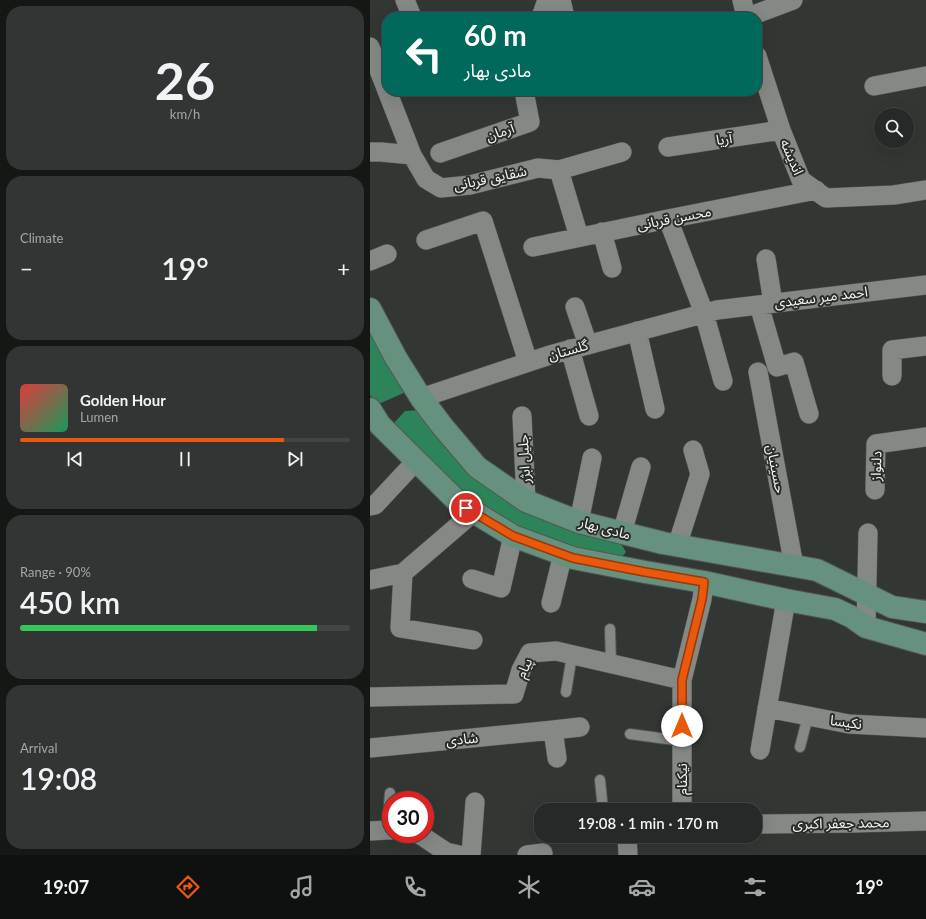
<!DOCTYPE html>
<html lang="en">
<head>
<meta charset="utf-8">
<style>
	body { margin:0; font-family:Lato,"Noto Sans Arabic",sans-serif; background:#323533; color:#f1f3f6; height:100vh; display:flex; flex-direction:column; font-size:15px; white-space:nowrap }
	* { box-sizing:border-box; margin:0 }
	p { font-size:13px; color:#a4a6a7 }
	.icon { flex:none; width:22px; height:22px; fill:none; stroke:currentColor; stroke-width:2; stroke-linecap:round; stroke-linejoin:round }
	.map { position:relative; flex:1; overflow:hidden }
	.side { display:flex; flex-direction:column; gap:6px; padding:6px; background:#151715; width:370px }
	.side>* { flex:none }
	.guide { position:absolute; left:12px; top:12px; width:380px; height:84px; border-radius:16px; box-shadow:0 4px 16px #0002,0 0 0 1px #424544; background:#00695c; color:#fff; overflow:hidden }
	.fabs { position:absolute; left:504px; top:108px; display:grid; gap:8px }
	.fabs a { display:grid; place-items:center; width:40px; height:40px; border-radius:50%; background:#262927; box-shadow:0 4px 16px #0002,0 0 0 1px #424544; font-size:20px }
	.speed { position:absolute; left:12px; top:791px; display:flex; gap:8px; font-size:20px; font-weight:700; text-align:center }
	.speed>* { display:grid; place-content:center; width:52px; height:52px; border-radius:50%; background:#262927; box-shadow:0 4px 16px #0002,0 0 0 1px #424544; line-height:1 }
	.speed .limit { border:6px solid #d22; background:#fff; color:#111 }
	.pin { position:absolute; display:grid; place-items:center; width:34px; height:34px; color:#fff; margin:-17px; border:2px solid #fff; border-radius:50%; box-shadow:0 1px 4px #0007 }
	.me { position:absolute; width:44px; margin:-22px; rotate:0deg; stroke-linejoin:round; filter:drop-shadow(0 0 3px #0008) }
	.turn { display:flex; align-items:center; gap:14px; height:84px; padding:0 16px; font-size:18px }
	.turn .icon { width:52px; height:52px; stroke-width:2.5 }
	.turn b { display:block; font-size:28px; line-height:34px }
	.big { font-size:30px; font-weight:600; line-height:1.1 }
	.side .card { flex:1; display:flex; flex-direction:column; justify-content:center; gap:6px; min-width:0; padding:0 14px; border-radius:16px; background:#323533 }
	.side .dial { align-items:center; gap:0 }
	.dial b { font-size:52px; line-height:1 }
	.song { display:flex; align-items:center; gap:12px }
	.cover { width:48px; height:48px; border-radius:6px; background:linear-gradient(135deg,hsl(0 70% 55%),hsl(150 70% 35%)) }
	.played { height:4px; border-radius:2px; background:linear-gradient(90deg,#ea580c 80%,#424544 80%) }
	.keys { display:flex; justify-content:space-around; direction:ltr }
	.heat { display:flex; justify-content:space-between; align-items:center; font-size:22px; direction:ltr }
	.charge { height:6px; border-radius:3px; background:linear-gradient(90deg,#34c759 90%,#424544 0) }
	.trip { position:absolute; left:164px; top:803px; width:228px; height:40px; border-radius:16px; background:#262927; box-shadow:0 4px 16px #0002,0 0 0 1px #424544; font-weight:600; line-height:40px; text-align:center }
	.tab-bar { display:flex; height:64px; justify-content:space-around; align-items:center; background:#0f1010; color:#a4a6a7 }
	.tab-bar .icon { width:28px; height:28px }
	.tab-bar .active { color:#ea580c }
	.tab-bar b { font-size:18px; color:#f1f3f6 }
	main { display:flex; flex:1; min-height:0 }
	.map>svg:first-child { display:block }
	.forest { fill:#2d845a }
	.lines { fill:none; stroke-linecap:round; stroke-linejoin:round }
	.lane-casing { stroke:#535654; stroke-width:12 }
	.street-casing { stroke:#535654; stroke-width:20 }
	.secondary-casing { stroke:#535654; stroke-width:24 }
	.lane { stroke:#848986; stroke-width:10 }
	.street { stroke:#848986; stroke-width:19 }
	.secondary { stroke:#66917e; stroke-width:22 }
	.route-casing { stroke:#983908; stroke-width:10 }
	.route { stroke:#ea580c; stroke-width:7 }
	.labels { text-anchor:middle; stroke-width:4; stroke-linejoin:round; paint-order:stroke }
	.street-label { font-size:14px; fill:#f3f6f4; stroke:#292d2a }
</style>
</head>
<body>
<main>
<section class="side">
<div class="card dial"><b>26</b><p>km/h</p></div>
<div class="card"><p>Climate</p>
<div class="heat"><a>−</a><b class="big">19°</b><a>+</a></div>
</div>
<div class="card">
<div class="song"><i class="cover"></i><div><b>Golden Hour</b><p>Lumen</p></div></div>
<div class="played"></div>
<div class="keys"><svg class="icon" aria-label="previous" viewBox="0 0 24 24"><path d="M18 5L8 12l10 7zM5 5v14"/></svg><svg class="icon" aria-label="pause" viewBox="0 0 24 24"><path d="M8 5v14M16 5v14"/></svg><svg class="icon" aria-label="next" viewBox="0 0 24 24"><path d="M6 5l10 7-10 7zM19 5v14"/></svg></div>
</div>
<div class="card"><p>Range · 90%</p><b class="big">450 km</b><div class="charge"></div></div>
<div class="card"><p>Arrival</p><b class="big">19:08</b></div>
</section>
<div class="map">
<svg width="556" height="855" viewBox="0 0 556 855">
	<rect width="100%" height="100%" fill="#333734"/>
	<path class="forest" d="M 0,326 L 36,392 L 6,405 L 0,395 Z
		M 49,410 L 77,445 L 250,542 L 256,552 L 244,566 L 136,522 L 88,490 L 42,445 L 24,423 L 35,411 Z"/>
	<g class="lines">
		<defs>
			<path id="lane" d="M 240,629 L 241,664
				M 196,692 L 202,655
				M 260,734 L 312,741
				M 430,747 L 438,716
				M 230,780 L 233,810
				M 17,830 L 20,793"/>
			<path id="street" d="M 35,0 L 42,17
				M 191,0 L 195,17
				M 372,0 L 376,17
				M 171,17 L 177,0
				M 378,17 L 423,0
				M 0,47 L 42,155 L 56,179 L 71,188 L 100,185 L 168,168 L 189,170 L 209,237
				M 387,56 L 411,130 L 431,180 L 456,198 L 524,195 L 556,190
				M 504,86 L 556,76
				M 298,147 L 411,130
				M 0,152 L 11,152 L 42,155
				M 70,153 L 160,122 L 154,91
				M 189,170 L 252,152
				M 298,219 L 334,313 L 353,381
				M 232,232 L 242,268
				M 56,240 L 113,221 L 158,362
				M 163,247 L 298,219 L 446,190
				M 396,259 L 403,303
				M 0,261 L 17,254
				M 389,305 L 407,367 L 424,362 L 439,414
				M 205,307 L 218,345
				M 267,331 L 285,409
				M 200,349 L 219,416
				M 388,372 L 424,566
				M 522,376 L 522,350 L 556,346
				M 51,398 L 180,355 L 347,310 L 556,285
				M 152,416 L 156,501
				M 505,490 L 506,444 L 556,437
				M 0,506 L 5,505 L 46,461
				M 209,522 L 222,458
				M 252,533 L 271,467
				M 307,546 L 330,474 L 323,450
				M 102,579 L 131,588 L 143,536
				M 0,580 L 33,573
				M 181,603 L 193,554
				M 496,627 L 498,533
				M 103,640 L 30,628 L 33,573 L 104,512
				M 0,697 L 144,694 L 151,670 L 160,653 L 186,651 L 312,680
				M 397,708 L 479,724 L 556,728
				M 0,748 L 183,730
				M 390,750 L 416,600
				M 187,758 L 183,730 L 210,727
				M 312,810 L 312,680 L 332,599 L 334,582
				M 385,824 L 484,823 L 556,821
				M 0,831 L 17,830 L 21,830
				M 47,834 L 49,834 L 76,852 L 89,855
				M 257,836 L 258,855
				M 101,855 L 105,802
				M 157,855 L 173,853"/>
			<path id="secondary" d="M 0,309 L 26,358 L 51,398 L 73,427 L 107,467 L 156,501 L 209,522 L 293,543 L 447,570 L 522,607 L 556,612
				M 0,409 L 10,425 L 89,503 L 143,536 L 203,558 L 275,572 L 334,582 L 416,600 L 465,609 L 482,617 L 496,627 L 556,644"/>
		</defs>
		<use href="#lane" class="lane-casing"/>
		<use href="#street" class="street-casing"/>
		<use href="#secondary" class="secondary-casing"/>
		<use href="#lane" class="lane"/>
		<use href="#street" class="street"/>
		<use href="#secondary" class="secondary"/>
	</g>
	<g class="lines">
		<defs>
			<path id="route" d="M 96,508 L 143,536 L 203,558 L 275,572 L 334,582 L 332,599 L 312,680 L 312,726"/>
		</defs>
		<use href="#route" class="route-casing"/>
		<use href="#route" class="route"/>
	</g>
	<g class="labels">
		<g class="street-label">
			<text transform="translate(130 132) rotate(-19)" y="5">آرمان</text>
			<text transform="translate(354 139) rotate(-8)" y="5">آریا</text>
			<text transform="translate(422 157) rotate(67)" y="5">اندیشه</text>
			<text transform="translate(120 178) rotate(-12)" y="5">شقایق قربانی</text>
			<text transform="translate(304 218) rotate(-11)" y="5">محسن قربانی</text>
			<text transform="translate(451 297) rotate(-7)" y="5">احمد میر سعیدی</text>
			<text transform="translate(198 350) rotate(-16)" y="5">گلستان</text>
			<text transform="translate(154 459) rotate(-93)" y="5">جلیل ابژر</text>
			<text transform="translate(506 466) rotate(-88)" y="5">دلنواز</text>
			<text transform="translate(406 469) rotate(79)" y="5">حسینیان</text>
			<text transform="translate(235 528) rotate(15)" y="5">مادی بهار</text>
			<text transform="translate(154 668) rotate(-66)" y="5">پیام</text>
			<text transform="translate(476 722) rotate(8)" y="5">نکیسا</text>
			<text transform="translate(92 739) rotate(-6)" y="5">شادی</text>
			<text transform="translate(312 779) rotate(-90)" y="5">نیکنام</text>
			<text transform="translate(471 823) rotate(-1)" y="5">محمد جعفر اکبری</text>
		</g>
	</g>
</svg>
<div class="fabs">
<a><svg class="icon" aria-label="search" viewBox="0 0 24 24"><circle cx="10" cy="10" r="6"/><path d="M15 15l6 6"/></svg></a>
</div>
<div class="speed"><div class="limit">30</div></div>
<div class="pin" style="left:96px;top:508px;background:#d93025"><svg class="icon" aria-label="arrive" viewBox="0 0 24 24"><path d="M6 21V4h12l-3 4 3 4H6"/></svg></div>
<svg class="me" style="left:312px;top:726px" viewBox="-20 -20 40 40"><circle r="19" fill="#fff"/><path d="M0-13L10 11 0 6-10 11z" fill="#ea580c"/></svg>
<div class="trip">19:08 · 1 min · 170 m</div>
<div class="guide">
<div class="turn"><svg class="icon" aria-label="left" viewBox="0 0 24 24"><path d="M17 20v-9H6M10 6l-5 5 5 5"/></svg><div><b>60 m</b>مادی بهار</div></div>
</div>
</div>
</main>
<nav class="tab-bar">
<b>19:07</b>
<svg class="icon active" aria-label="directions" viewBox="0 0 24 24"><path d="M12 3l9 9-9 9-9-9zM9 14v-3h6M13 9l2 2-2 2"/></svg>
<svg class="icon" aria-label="music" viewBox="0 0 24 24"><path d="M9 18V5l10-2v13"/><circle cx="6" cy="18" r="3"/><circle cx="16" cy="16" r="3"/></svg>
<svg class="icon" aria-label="phone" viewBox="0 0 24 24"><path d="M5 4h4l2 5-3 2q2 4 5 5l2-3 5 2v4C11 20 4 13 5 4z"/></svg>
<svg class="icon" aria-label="climate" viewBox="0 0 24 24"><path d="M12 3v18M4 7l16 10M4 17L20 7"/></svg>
<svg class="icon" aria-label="car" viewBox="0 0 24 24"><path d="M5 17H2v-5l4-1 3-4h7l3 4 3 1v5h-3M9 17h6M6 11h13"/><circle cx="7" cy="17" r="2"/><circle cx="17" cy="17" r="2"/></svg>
<svg class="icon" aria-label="filters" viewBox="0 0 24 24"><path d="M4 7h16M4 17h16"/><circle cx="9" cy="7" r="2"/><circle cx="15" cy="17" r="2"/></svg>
<b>19°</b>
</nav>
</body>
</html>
